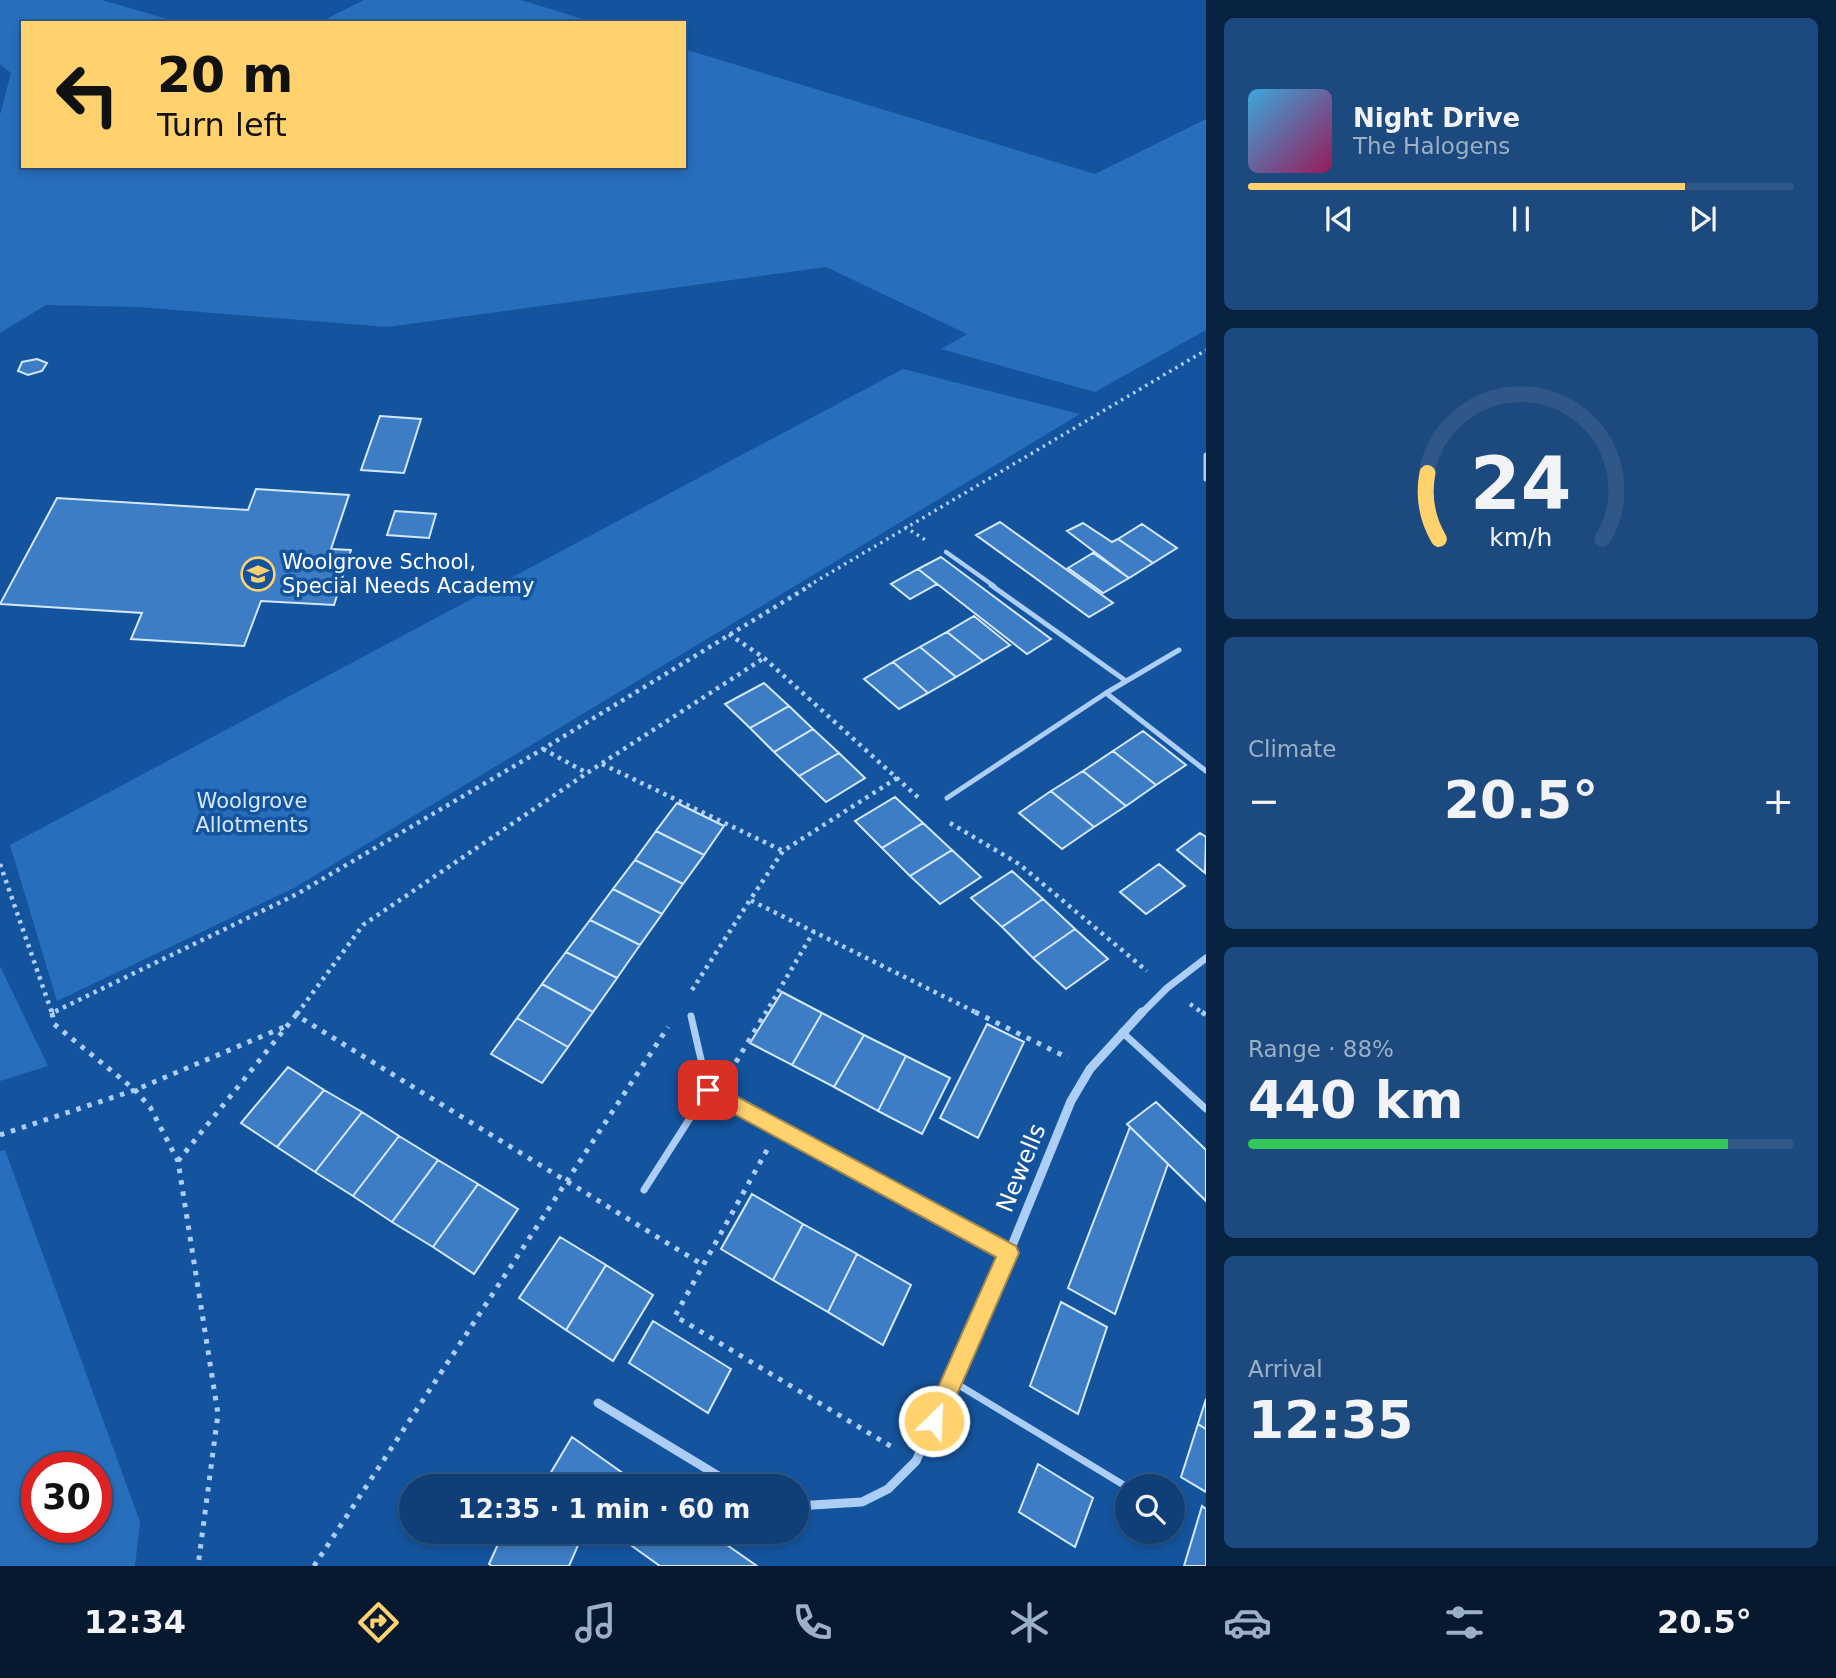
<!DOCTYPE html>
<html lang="en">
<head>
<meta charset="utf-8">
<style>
	body { margin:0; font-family:"DejaVu Sans",sans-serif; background:#1d4a7e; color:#f1f3f6; height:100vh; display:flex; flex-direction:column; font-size:26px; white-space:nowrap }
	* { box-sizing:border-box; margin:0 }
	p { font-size:23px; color:#9bafc5 }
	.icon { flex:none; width:38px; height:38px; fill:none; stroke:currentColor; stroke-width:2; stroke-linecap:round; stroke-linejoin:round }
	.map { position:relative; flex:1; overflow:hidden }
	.details { display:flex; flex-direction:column; gap:18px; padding:18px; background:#082341; width:630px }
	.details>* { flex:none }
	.guide { position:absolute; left:21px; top:21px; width:665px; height:147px; border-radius:0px; box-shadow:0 4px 10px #0003,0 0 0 2px #2f5888; background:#ffd26e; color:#111; overflow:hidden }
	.tools { position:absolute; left:1115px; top:1474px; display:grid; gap:14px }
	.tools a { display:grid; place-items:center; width:70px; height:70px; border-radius:50%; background:#0f3f76; box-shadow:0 4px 10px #0003,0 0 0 2px #2f5888; font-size:35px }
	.speed { position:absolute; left:21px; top:1452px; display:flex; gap:14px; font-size:35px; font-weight:700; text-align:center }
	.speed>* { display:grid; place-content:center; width:91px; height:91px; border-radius:50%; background:#0f3f76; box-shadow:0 4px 10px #0003,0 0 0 2px #2f5888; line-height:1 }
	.speed .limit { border:10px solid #d22; background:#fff; color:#111 }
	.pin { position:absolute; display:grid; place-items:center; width:60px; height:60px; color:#fff; margin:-30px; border-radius:14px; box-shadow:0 4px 10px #0006 }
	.me { position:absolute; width:77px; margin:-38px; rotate:24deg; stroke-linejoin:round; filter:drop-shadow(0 0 5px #0008) }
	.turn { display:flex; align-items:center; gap:24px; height:147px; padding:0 21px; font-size:32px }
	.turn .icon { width:91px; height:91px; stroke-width:2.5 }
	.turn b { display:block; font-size:49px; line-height:60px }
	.big { font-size:52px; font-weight:600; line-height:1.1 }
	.details .tile { flex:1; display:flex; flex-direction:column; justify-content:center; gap:10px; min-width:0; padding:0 24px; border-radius:10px; background:#1d4a7e }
	.details .dial { align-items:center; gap:0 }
	.dial svg { height:182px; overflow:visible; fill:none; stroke:#2f5888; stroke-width:7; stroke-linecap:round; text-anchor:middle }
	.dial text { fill:#f1f3f6; stroke:none }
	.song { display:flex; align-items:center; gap:21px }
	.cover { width:84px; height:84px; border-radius:10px; background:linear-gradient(135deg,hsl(200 70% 55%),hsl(330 70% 35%)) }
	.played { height:7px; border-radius:4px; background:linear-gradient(90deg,#ffd26e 80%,#2f5888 80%) }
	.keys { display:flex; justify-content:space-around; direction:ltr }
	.heat { display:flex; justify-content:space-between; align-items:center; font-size:38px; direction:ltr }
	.charge { height:10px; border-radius:5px; background:linear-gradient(90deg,#34c759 88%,#2f5888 0) }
	.trip { position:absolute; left:399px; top:1474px; width:410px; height:70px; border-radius:35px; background:#0f3f76; box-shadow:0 4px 10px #0003,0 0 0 2px #2f5888; font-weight:600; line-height:70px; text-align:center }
	.tab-bar { display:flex; height:112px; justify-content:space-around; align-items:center; background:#06192f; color:#9bafc5 }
	.tab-bar .icon { width:49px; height:49px }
	.tab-bar .selected { color:#ffd26e }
	.tab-bar b { font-size:32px; color:#f1f3f6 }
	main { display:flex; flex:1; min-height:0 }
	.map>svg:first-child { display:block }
	.green { fill:#276ebc; fill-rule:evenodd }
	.building { fill:#3d7dc5; stroke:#d4e8fd; stroke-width:2 }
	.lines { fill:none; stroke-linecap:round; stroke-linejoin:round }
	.path-far2 { stroke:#accef4; stroke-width:3.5; stroke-dasharray:2.5 4.5; stroke-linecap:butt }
	.path-far1 { stroke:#accef4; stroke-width:4.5; stroke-dasharray:3.5 5; stroke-linecap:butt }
	.path { stroke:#accef4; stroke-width:5; stroke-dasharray:4.5 7; stroke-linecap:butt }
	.service-far2 { stroke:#accef4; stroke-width:4.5 }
	.service-far1 { stroke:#accef4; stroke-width:5 }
	.service { stroke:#accef4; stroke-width:7 }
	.minor-far2 { stroke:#accef4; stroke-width:5 }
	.minor-far1 { stroke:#accef4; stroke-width:7 }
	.minor { stroke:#accef4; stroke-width:9 }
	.route { fill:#ffd26e; stroke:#a68848; stroke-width:2 }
	.labels { text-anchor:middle; stroke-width:7; stroke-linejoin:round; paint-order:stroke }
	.poi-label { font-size:21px; fill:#fff; stroke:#14549e; text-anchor:start }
	.park-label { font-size:21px; fill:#d4e8fd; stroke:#14549e }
	.near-street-label { font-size:24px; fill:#fff; stroke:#14549e }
</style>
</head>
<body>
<main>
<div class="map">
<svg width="1206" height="1566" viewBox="0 0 1206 1566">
	<rect width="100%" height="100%" fill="#14549e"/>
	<path class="green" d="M 0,0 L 102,0 L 181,23 L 23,23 L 23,166 L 684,166 L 684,49 L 1095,174 L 1206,119 L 1206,330 L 1095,392 L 941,349 L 967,334 L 826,267 L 387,327 L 138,307 L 46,305 L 0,333 L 0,115 L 11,73 L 0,64 Z
		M 364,0 L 521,0 L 596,23 L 318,23 Z
		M 903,369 L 1080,414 L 294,888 L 57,1001 L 10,845 Z
		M 0,966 L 48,1066 L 0,1081 Z
		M 5,1150 L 140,1522 L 135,1566 L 0,1566 L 0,1151 ZM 37,1468 L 96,1468 L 96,1528 L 37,1528 Z"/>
	<path class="building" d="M 37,359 L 47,363 L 42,371 L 28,375 L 18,371 L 22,362 Z
		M 380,416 L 421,419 L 404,473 L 361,470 Z
		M 256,489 L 349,495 L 331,549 L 351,550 L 334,605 L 261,601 L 244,646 L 131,639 L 142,613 L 0,604 L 57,498 L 248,510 Z
		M 395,511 L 436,514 L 429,538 L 387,535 Z
		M 1000,522 L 1113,603 L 1089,617 L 976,535 Z
		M 1083,523 L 1112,542 L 1118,539 L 1153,563 L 1129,578 L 1067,531 Z
		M 1142,524 L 1177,548 L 1153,563 L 1118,539 Z
		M 1093,553 L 1129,578 L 1103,593 L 1068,568 Z
		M 941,557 L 1051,639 L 1027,654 L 918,569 Z
		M 918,569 L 937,584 L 910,599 L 891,584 Z
		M 974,616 L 1010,645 L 983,661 L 947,632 Z
		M 947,632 L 983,661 L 956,677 L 920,647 Z
		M 920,647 L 956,677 L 928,693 L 893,662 Z
		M 893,662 L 928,693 L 899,709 L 864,679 Z
		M 764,683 L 789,706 L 750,728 L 725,704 Z
		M 789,706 L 813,729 L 774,752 L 750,728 Z
		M 813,729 L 839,753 L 799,776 L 774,752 Z
		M 1143,731 L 1186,765 L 1156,785 L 1113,751 Z
		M 1113,751 L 1156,785 L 1126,806 L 1083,771 Z
		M 839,753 L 865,778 L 826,802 L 799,776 Z
		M 1083,771 L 1126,806 L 1094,827 L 1051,791 Z
		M 1051,791 L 1094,827 L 1062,849 L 1019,813 Z
		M 895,797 L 923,823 L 882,848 L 855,821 Z
		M 677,803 L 724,826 L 704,855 L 656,831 Z
		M 923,823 L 952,850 L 910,876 L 882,848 Z
		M 656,831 L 704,855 L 683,884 L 635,860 Z
		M 1200,833 L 1206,837 L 1205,873 L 1177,850 Z
		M 952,850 L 981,877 L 940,904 L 910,876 Z
		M 635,860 L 683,884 L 662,914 L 613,889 Z
		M 1159,864 L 1185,886 L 1146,914 L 1120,892 Z
		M 1012,871 L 1043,899 L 1002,927 L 971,898 Z
		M 613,889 L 662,914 L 640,945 L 590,920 Z
		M 1043,899 L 1075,929 L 1033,958 L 1002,927 Z
		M 590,920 L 640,945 L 617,978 L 566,952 Z
		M 1075,929 L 1108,959 L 1066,989 L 1033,958 Z
		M 566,952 L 617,978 L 593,1012 L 542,984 Z
		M 542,984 L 593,1012 L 568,1047 L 517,1018 Z
		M 782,992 L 822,1013 L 792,1065 L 750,1043 Z
		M 822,1013 L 864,1035 L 834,1087 L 792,1065 Z
		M 517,1018 L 568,1047 L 542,1083 L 491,1054 Z
		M 987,1024 L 1024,1042 L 978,1138 L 940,1118 Z
		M 864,1035 L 906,1056 L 878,1111 L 834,1087 Z
		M 906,1056 L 950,1078 L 922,1134 L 878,1111 Z
		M 288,1067 L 324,1090 L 277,1147 L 241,1123 Z
		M 324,1090 L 362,1112 L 315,1172 L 277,1147 Z
		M 1156,1102 L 1206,1150 L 1206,1201 L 1127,1124 Z
		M 362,1112 L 399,1136 L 353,1196 L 315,1172 Z
		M 1130,1127 L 1168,1164 L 1115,1314 L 1068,1288 Z
		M 399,1136 L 438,1160 L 392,1222 L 353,1196 Z
		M 438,1160 L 478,1184 L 433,1247 L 392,1222 Z
		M 478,1184 L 518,1209 L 474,1274 L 433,1247 Z
		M 752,1194 L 803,1224 L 773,1280 L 721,1249 Z
		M 803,1224 L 857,1254 L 828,1312 L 773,1280 Z
		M 560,1237 L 606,1265 L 566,1330 L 519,1298 Z
		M 857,1254 L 911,1285 L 883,1345 L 828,1312 Z
		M 606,1265 L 653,1295 L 613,1361 L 566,1330 Z
		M 1061,1302 L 1107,1327 L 1078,1414 L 1030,1386 Z
		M 653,1321 L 731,1369 L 708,1413 L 629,1363 Z
		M 1206,1399 L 1206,1429 L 1198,1424 Z
		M 1198,1424 L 1206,1429 L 1206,1492 L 1181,1477 Z
		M 572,1437 L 641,1486 L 547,1486 L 544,1484 Z
		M 1038,1464 L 1093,1498 L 1075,1547 L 1019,1512 Z
		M 1202,1506 L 1206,1509 L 1206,1566 L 1184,1566 Z
		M 504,1531 L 578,1531 L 583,1534 L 569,1566 L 492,1566 L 489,1564 Z
		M 611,1531 L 707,1531 L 757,1566 L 660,1566 Z"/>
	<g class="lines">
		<path class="path-far2" d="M 905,527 L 927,541
			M 808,586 L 1206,350"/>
		<path class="path-far1" d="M 729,634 L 764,658 L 921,800
			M 543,749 L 587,773 L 764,658
			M 602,764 L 783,851
			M 897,778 L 783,851 L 750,900 L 979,1014
			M 950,823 L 1019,864 L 1147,971
			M 0,864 L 52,1013 L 297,894 L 543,749 L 811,585
			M 692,990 L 750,900
			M 1190,1004 L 1204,1014
			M 297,1014 L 363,925 L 587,773
			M 765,1014 L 814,931"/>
		<path class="path" d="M 52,1012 L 54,1012
			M 975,1012 L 1068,1058
			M 1202,1012 L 1206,1015
			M 52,1013 L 54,1024 L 135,1090 L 150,1107 L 178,1161 L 218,1414 L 198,1566
			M 296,1015 L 298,1012
			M 730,1072 L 766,1012
			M 0,1135 L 135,1090 L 284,1027
			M 767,1150 L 675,1316 L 892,1447
			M 178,1161 L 296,1015 L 703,1265
			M 314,1566 L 668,1027"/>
		<path class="service-far2" d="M 946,552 L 994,586"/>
		<path class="service-far1" d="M 991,585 L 1126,681
			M 1106,693 L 1179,650
			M 947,798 L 1106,693 L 1206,771"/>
		<path class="service" d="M 691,1016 L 708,1090
			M 1122,1032 L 1206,1109
			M 644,1190 L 708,1090 L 1009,1253
			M 952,1381 L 1127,1487"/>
		<path class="minor-far2" d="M 1206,455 L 1206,479"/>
		<path class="minor-far1" d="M 1141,1014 L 1167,988 L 1206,958"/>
		<path class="minor" d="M 598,1403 L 735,1486
			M 796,1506 L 862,1502 L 888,1489 L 916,1461 L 1009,1253 L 1071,1101 L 1090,1069 L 1142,1012"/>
	</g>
	<path class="route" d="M 708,1081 L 1016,1246 L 1019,1253 L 942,1429 L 934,1432 L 927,1429 L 923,1421 L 996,1257 L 701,1096 L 698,1090 L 701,1083 Z"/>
	<defs>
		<symbol id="school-ring" viewBox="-11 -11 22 22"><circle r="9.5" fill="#14549e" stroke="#ffd26e" stroke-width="1.5"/><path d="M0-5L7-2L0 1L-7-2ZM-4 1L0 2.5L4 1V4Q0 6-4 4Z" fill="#ffd26e"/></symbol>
	</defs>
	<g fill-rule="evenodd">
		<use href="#school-ring" x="239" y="555" width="38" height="38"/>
	</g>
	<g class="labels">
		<g class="poi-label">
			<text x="282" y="569">Woolgrove School,<tspan x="282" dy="24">Special Needs Academy</tspan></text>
		</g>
		<g class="park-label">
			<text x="252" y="808">Woolgrove<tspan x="252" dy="24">Allotments</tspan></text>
		</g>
		<g class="near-street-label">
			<text transform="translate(1021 1168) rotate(-68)" y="8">Newells</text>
		</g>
	</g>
</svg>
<div class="tools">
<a><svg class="icon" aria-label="search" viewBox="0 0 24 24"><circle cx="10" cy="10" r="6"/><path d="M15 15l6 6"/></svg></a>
</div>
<div class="speed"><div class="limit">30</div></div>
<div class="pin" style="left:708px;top:1090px;background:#d93025"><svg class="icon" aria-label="arrive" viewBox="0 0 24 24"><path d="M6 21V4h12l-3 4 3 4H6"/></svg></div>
<svg class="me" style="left:934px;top:1421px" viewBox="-20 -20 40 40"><circle r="17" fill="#ffd26e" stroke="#fff" stroke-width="3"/><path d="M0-11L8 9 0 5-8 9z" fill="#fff"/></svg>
<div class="trip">12:35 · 1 min · 60 m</div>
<div class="guide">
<div class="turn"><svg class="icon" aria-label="left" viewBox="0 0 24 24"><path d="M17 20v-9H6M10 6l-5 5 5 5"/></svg><div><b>20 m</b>Turn left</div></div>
</div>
</div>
<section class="details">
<div class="tile">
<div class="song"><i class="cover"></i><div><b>Night Drive</b><p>The Halogens</p></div></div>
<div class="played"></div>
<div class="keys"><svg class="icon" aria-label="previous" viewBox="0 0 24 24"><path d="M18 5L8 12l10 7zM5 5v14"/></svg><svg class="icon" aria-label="pause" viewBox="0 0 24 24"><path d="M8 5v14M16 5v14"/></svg><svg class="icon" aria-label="next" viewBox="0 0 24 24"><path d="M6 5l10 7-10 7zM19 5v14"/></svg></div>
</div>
<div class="tile dial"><svg viewBox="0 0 100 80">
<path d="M14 69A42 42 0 1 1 86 69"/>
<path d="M14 69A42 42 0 0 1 9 40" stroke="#ffd26e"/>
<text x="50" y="56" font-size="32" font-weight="700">24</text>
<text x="50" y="72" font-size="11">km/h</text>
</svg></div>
<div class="tile"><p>Climate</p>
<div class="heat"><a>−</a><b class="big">20.5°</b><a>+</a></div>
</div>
<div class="tile"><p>Range · 88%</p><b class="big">440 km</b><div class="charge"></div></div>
<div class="tile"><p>Arrival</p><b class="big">12:35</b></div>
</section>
</main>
<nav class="tab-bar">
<b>12:34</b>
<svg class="icon selected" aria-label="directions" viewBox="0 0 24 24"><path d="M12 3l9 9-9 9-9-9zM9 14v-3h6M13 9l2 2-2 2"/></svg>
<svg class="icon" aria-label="music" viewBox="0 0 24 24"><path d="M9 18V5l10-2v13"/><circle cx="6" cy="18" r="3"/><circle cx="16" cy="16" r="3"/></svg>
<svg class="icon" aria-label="phone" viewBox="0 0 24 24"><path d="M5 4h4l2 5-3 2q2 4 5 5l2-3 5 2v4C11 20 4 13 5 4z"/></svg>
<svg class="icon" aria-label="climate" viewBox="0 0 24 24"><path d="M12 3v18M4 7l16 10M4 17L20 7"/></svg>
<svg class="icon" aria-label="car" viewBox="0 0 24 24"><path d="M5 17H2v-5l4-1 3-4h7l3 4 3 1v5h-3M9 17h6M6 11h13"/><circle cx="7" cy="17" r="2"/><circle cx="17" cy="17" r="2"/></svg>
<svg class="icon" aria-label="filters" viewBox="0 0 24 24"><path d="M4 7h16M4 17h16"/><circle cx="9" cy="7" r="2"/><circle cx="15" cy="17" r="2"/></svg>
<b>20.5°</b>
</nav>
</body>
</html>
